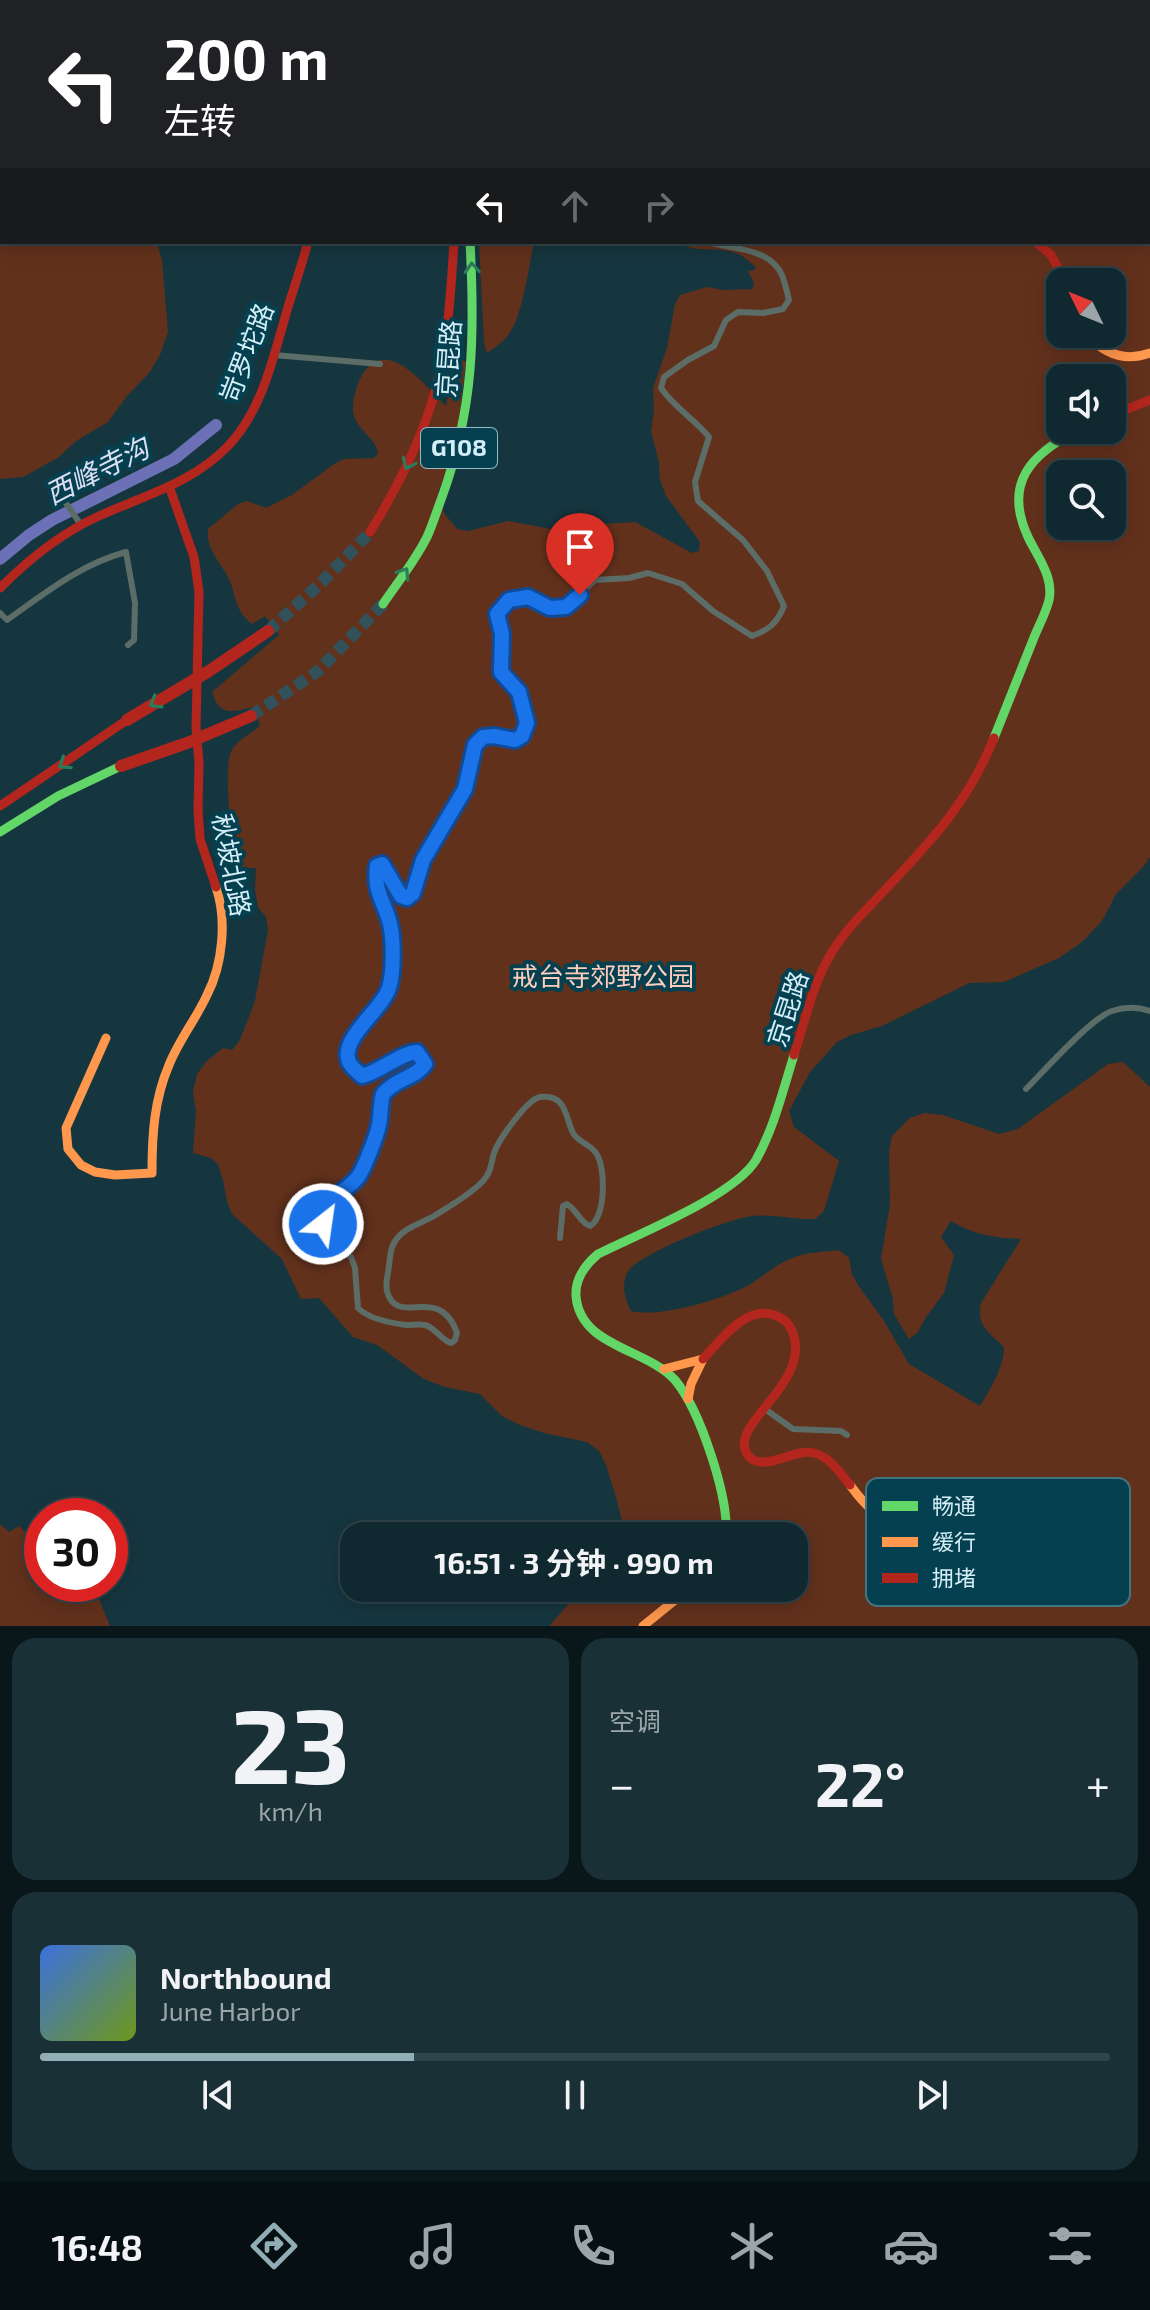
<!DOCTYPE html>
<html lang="zh">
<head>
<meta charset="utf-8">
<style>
	body { margin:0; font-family:"Exo 2","Noto Sans SC",sans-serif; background:#193037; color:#f1f3f6; height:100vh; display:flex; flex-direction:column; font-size:30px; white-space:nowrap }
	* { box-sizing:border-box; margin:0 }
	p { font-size:26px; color:#9ca6aa }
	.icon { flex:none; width:44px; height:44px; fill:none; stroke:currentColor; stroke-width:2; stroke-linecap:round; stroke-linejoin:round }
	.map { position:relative; height:1626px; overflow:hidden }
	.drawer { display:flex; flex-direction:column; gap:12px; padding:12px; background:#09161a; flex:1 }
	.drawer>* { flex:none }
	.banner { position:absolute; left:0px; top:0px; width:1150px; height:244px; box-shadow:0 4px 20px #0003,0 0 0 2px #30444b; background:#202124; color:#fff; overflow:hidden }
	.needle { width:52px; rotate:313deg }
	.fabs { position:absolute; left:1046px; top:268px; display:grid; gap:16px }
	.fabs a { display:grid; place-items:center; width:80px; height:80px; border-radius:16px; background:#10282f; box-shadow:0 4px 20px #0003,0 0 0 2px #30444b; font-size:40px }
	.speed { position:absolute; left:24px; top:1498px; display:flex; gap:16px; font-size:40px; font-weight:700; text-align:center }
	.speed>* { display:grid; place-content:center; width:104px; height:104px; border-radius:50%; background:#10282f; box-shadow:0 4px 20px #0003,0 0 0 2px #30444b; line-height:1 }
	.speed .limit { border:12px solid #d22; background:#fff; color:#111 }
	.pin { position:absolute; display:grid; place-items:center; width:68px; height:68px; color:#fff; margin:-82px -34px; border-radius:50% 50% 50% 0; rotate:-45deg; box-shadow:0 0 8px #0007 }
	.pin .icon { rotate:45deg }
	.me { position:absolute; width:88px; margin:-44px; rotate:30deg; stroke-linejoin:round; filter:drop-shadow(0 0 6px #0008) }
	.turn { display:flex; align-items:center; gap:28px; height:168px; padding:0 32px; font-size:36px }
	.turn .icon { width:104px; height:104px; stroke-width:2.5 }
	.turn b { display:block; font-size:56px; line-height:68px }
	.lanes { display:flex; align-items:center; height:76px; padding:0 32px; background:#0003; justify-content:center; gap:40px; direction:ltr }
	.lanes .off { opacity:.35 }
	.big { font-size:60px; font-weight:700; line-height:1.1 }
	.drawer .card { flex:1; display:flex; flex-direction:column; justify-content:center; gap:12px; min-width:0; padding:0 28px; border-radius:24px; background:#193037 }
	.drawer .dial { align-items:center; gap:0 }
	.dial b { font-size:104px; line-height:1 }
	.song { display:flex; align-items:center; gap:24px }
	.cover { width:96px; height:96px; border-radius:12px; background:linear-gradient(135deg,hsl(220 70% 55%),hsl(80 70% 35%)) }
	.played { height:8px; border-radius:4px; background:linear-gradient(90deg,#91aeb7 35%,#30444b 35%) }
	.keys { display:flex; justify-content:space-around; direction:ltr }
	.heat { display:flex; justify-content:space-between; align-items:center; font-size:44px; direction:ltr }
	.drawer .tiles { flex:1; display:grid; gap:12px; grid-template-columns:1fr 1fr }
	.card:last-child { grid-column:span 2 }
	.trip { position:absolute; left:340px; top:1522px; width:468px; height:80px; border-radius:24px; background:#10282f; box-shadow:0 4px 20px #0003,0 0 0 2px #30444b; font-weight:700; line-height:80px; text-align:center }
	.tabs { display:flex; height:128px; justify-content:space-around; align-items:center; background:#061013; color:#9ca6aa }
	.tabs .icon { width:56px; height:56px }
	.tabs .on { color:#91aeb7 }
	.tabs b { font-size:36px; color:#f1f3f6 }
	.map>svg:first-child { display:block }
	.green { fill:#62311c; fill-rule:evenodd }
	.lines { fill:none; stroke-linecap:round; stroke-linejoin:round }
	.river { stroke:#6c70b7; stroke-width:12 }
	.highway-tunnel { stroke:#32525b; stroke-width:12; stroke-dasharray:12 6; stroke-linecap:butt }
	.street { stroke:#5c6c67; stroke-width:6 }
	.fast { stroke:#63d668; stroke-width:9 }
	.slow { stroke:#ff974d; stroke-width:9 }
	.jam { stroke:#b3261e; stroke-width:9 }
	.jam-bridge { stroke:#b3261e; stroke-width:12 }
	.oneway { stroke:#2b7c5a }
	.route-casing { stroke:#114b97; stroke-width:20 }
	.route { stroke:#1a73e8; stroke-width:14 }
	.labels { text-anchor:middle; stroke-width:8; stroke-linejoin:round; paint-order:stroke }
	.shield { fill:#054050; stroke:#95bac5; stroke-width:2 }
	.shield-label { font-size:24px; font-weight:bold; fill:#d3eef7 }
	.street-label { font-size:26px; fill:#d3eef7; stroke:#054050 }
	.park-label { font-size:26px; fill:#fccdbc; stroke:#054050 }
	.water-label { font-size:28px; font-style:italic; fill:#dddff4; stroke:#054050 }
	.key { fill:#054050; stroke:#437482; stroke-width:2 }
	.key-label { font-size:22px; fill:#d3eef7 }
</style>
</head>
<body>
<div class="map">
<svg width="1150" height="1626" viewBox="0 0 1150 1626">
	<rect width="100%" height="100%" fill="#16363f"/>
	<path class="green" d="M 0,0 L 84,0 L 85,2 L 2,2 L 2,242 L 157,242 L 162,260 L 168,332 L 160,355 L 149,373 L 127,396 L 108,422 L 76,441 L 59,457 L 23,477 L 0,479 Z
		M 538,0 L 1150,0 L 1150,857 L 1144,866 L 1116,894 L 1102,921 L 1082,942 L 1059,958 L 1004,982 L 969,983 L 882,1026 L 851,1035 L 837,1042 L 810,1072 L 789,1111 L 794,1127 L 839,1161 L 824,1211 L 815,1219 C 794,1220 774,1214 753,1216 C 729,1218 644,1252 629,1270 C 620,1283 625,1299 631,1311 C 660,1318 720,1300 747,1286 C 763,1277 777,1263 795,1257 C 809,1252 825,1252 839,1250 L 849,1258 L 852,1275 L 860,1288 L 884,1321 L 909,1364 L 980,1406 C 990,1390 1004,1367 1004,1347 C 989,1332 976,1326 981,1303 L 1021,1239 C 995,1238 974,1235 951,1221 L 941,1237 L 954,1255 L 944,1293 L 924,1320 L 918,1332 L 909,1339 L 894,1314 L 893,1299 L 881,1259 L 890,1204 L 889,1152 L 892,1136 L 910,1118 L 924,1113 L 943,1115 L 999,1134 L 1018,1129 L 1108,1064 L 1123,1062 L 1150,1087 L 1150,1626 L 549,1626 L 583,1588 L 794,1588 L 794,1536 L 623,1536 L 622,1521 L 616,1497 L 606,1465 L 599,1451 L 587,1442 L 544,1433 L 520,1425 L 502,1416 L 480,1394 L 445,1387 L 424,1379 L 377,1345 L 353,1337 L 319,1298 L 301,1299 L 282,1259 L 232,1214 L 227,1201 L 223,1180 L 218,1164 L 211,1158 L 193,1153 L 196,1112 L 193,1092 L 197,1074 L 207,1061 L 223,1048 L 232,1050 L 240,1040 L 255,1001 L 268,930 L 266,917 L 258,907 L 255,890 L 256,868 L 237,868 C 232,846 223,771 231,752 C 235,741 251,734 260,726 L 253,707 C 233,712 219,717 212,692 L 279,635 L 265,616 L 252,624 C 233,610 237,593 227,575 C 218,559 206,548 208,529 L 238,504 L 247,501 L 266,508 L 292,495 L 334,464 L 344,459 L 374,458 L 378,454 C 376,437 356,430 353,412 C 352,401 357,384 362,375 C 388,334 425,387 446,406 L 454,362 L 457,357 L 466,362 L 455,451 L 438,492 L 444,513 L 457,529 L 468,531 L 508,521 L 556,530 L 586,525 L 635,522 L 692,553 L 699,551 L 700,542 L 666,496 L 660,480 L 659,463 L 651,431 L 654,410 L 653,388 L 667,348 L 675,304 L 680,295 L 707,287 L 723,290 L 753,289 L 754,283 L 748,271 L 755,270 L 755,266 C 749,262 744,256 738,254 C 718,245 696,255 679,242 L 1148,242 L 1148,2 L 536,2 ZM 1060,282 L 1112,282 L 1112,334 L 1060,334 ZM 1060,378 L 1112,378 L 1112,430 L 1060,430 ZM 1060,474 L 1112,474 L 1112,526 L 1060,526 Z
		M 479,242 L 534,242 C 529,266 523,311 511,331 C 505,340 496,347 487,353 L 484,343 Z
		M 0,1524 L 9,1532 L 19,1526 L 42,1548 L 42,1584 L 84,1584 L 98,1597 L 110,1626 L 0,1626 Z"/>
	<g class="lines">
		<path class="river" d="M 96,0 L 96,2
			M 0,559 L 29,535 L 52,520 L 174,459 L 216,425"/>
		<path class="highway-tunnel" d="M 268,631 L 322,582 L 370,532
			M 251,716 L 318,671 L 383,604"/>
		<path class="street" d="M 2,0 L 3,2
			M 70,0 L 71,2
			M 0,41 L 2,38
			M 0,62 L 2,65
			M 0,151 L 2,147
			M 274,355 L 380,364
			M 66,503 L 81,525
			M 0,613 L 7,620 C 45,593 81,564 126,552 L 135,603 L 134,640 L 128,645
			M 1026,1089 C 1044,1071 1091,1018 1112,1011 C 1124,1007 1138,1007 1150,1011
			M 560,1238 L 563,1206 L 567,1204 C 577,1210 580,1223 590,1226 C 606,1218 606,1166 596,1153 C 590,1144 579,1143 573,1133 C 565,1117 567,1094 540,1097 C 527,1099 498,1141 494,1153 C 491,1163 491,1173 483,1181 C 471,1194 450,1206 434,1216 C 420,1224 402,1228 394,1243 C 390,1249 390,1259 389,1266 C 388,1274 385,1283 387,1291 C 397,1329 439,1282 457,1333 L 455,1340 L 451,1343 C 441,1340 436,1328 425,1325 C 419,1324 413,1325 406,1325 C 390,1323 369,1319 358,1308 L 355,1268 L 351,1257 L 323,1224 L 322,1213 L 325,1205 L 355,1181 L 362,1171 L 380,1121 L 383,1094 C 397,1078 417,1078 425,1064 L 417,1052 C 400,1053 382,1071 362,1076 C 358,1072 351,1067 349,1063 C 339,1039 382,1010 389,988 C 394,972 394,936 389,920 C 382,898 374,891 377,866 L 382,864 L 401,896 L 407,898 L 413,893 L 423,860 L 465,789 L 475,745 L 483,737 L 494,736 L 515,740 L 522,736 L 527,723 L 519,692 L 501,672 L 502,634 L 497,614 L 509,600 L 528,597 L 550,608 L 566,607 L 595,580 L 629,578 L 648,573 L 682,584 L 713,611 L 752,636 C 769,630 777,623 784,606 L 767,571 L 743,540 L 698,501 L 695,482 L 709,437 C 694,419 674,407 661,388 L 664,377 L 688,360 L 714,346 L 726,320 L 738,312 L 763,313 L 783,309 L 789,300 C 787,292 785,283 782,275 C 769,247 733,250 708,242
			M 765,1409 L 793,1429 L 841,1431 L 847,1435
			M 932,1529 C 960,1508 962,1513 993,1527"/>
		<path class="fast" d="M 277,0 L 278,2
			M 778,2 L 781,0
			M 383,604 C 398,582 415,561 427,537 C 433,524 437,510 442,497 C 474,409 475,334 470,242
			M 994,738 C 1007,705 1020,673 1033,640 C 1038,627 1046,613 1049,600 C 1054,577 1037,556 1028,537 C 1003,483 1031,454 1078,430
			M 0,832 L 58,796 L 121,766
			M 726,1536 C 729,1497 700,1410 675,1380 C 646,1348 580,1347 576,1296 C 575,1279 585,1265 598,1254 C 638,1234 734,1196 756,1160 C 774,1128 783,1090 794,1055"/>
		<path class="slow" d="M 974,0 L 976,2
			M 512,2 L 513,0
			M 1148,178 L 1150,177
			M 1087,334 C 1104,354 1125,362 1150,353
			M 106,1038 L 66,1128 L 68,1149 L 81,1165 L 95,1172 L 115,1175 L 152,1173 C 152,1135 154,1100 169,1065 C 179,1040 196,1019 207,995 C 223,964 227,919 216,887
			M 664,1369 L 703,1359 L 691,1384 L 688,1399
			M 850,1485 C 888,1537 905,1524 952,1493 L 959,1494 L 1001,1531 L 1045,1565
			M 643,1626 L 690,1588"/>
		<path class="jam" d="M 284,0 L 286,2
			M 549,0 L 550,2
			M 449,2 L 450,0
			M 501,2 L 502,0
			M 524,2 L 525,0
			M 1148,83 L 1150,83
			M 1036,242 L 1051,255 L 1066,282
			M 1112,415 L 1150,400
			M 169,486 L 194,557 L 199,592 L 196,727 L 199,763 L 198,810 L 200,839 L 216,887
			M 370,532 C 398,487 422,439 436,388 C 448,340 451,291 454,242
			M 0,588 C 29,559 61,533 99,516 C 143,496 193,483 228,446 C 263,410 274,354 288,307 C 295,285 302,264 308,242
			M 0,806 L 127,720
			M 794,1055 C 805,1022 813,982 832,952 C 846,929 866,910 884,891 C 931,841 968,803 994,738
			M 703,1359 C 721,1340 747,1303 777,1316 C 785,1319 790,1325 793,1333 C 811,1383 731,1423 746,1452 C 759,1477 794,1447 814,1453 C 830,1457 840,1473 850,1485"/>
		<path class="jam-bridge" d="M 127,720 L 209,671 L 268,631
			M 121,766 L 187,743 L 251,716"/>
	</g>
	<defs><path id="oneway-chevron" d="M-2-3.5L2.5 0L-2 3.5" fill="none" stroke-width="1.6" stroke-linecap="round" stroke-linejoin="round" transform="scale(2)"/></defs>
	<g class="oneway">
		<use href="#oneway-chevron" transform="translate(472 268) rotate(-94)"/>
		<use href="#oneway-chevron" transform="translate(408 464) rotate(115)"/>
		<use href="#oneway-chevron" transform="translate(404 573) rotate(-57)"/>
		<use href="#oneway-chevron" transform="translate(155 703) rotate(149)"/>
		<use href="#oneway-chevron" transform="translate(64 764) rotate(146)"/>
	</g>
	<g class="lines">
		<defs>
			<path id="route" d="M 323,1224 C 320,1197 344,1195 358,1177 C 364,1169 377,1135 379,1125 C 381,1115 380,1104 383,1094 C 396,1078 416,1078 425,1064 L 417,1052 C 400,1053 382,1071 362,1076 C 358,1072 351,1067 349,1062 C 339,1039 382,1010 389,988 C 394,972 394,936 389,920 C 382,897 374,892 377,866 L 382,864 L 401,896 L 407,898 L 413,893 L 423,860 L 465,789 L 475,745 L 483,737 L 494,736 L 515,740 L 522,736 L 527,723 L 519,692 L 501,672 L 502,634 L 497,614 L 509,600 L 528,597 L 550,608 L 566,607 L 580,595"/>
		</defs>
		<use href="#route" class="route-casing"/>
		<use href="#route" class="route"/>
	</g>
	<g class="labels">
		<rect class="shield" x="421" y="428" width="76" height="40" rx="6"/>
		<g class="shield-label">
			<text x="459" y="456">G108</text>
		</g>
		<g class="street-label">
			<text transform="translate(247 353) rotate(-69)" y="9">岢罗坨路</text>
			<text transform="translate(449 359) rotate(-86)" y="9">京昆路</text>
			<text transform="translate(231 865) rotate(79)" y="9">秋坡北路</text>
			<text transform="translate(788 1009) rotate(-72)" y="9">京昆路</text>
		</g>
		<g class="park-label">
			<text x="603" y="986">戒台寺郊野公园</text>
		</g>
		<g class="water-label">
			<text transform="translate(97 471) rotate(-27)" y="10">西峰寺沟</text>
		</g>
	</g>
	<rect x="866" y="1478" width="264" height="128" rx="12" class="key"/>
	<rect x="882" y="1501" width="36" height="10" fill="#63d668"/>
	<rect x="882" y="1537" width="36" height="10" fill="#ff974d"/>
	<rect x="882" y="1573" width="36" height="10" fill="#b3261e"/>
	<g class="key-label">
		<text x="932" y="1514">畅通</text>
		<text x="932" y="1550">缓行</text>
		<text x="932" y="1586">拥堵</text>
	</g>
</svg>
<div class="fabs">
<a><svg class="needle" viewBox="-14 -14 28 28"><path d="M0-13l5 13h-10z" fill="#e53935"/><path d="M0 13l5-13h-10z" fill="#9ca6aa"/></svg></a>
<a><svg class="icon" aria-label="sound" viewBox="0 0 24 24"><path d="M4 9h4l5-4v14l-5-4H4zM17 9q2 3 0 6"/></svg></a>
<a><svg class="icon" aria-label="search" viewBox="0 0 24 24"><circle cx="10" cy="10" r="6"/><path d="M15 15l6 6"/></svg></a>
</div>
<div class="speed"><div class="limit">30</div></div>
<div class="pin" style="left:580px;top:595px;background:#d93025"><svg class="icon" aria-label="arrive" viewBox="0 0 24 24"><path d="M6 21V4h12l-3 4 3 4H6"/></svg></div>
<svg class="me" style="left:323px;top:1224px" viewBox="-20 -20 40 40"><circle r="17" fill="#1a73e8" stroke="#fff" stroke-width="3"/><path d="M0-11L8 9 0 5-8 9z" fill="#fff"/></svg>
<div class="trip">16:51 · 3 分钟 · 990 m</div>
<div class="banner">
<div class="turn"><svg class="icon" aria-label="left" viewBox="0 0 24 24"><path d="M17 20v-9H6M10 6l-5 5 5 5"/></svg><div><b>200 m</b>左转</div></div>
<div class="lanes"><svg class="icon" aria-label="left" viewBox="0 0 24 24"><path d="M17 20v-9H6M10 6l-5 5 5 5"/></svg><svg class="icon off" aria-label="ahead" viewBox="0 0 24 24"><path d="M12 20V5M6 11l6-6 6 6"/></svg><svg class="icon off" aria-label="right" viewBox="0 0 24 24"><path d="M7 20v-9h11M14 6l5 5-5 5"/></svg></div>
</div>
</div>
<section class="drawer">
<div class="tiles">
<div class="card dial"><b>23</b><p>km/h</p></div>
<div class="card"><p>空调</p>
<div class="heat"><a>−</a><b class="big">22°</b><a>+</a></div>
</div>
<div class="card">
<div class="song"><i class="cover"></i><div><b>Northbound</b><p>June Harbor</p></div></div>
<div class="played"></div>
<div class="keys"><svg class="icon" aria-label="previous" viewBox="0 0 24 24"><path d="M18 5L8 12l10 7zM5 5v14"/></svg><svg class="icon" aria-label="pause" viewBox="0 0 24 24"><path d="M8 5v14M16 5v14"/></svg><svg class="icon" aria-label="next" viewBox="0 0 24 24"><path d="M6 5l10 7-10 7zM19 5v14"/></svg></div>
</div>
</div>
</section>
<nav class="tabs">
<b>16:48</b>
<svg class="icon on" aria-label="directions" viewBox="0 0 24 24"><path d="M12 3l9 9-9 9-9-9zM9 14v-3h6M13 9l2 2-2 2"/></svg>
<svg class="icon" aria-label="music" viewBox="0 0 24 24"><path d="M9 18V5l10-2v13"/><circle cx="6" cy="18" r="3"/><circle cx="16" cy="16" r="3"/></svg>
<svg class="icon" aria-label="phone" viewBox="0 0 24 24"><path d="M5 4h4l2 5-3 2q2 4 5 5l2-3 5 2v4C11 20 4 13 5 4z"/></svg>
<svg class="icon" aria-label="climate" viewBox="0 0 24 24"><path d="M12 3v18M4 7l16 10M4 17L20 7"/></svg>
<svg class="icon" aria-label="car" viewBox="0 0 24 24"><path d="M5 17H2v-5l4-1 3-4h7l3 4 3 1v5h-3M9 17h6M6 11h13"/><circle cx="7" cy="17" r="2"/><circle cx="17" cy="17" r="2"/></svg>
<svg class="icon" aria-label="filters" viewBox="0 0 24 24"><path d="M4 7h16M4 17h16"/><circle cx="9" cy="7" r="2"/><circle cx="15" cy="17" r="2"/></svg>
</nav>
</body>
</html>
